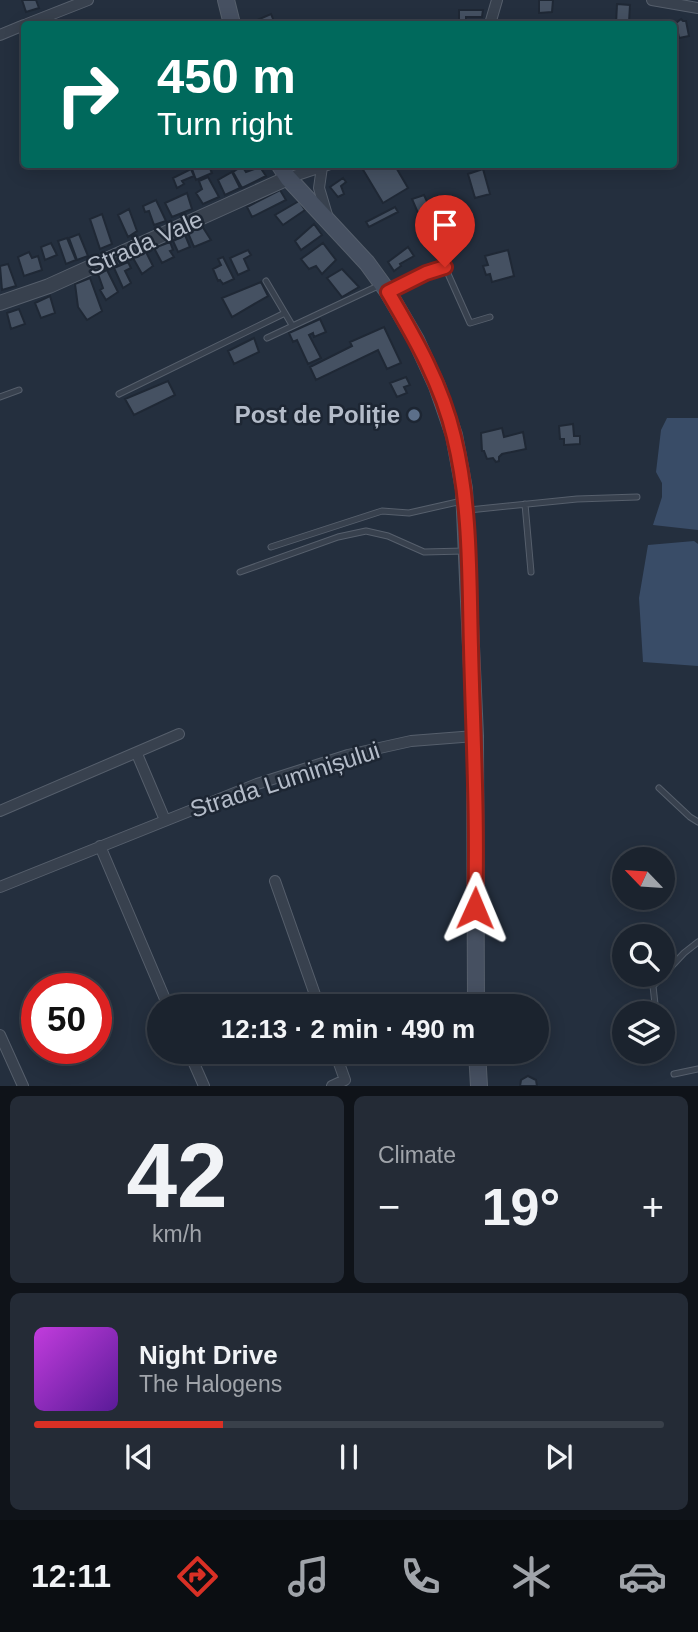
<!DOCTYPE html>
<html lang="en">
<head>
<meta charset="utf-8">
<style>
	body { margin:0; font-family:Helvetica,sans-serif; background:#242b36; color:#f1f3f6; height:100vh; display:flex; flex-direction:column; font-size:26px; white-space:nowrap }
	* { box-sizing:border-box; margin:0 }
	p { font-size:23px; color:#a0a4aa }
	.icon { flex:none; width:38px; height:38px; fill:none; stroke:currentColor; stroke-width:2; stroke-linecap:round; stroke-linejoin:round }
	.map { position:relative; height:1086px; overflow:hidden }
	.details { display:flex; flex-direction:column; gap:10px; padding:10px; background:#0f1319; flex:1 }
	.details>* { flex:none }
	.top-card { position:absolute; left:21px; top:21px; width:656px; height:147px; border-radius:7px; box-shadow:0 4px 18px #0003,0 0 0 2px #39404a; background:#00695c; color:#fff; overflow:hidden }
	.needle { width:46px; rotate:295deg }
	.buttons { position:absolute; left:612px; top:847px; display:grid; gap:14px }
	.buttons a { display:grid; place-items:center; width:63px; height:63px; border-radius:50%; background:#1b232e; box-shadow:0 4px 18px #0003,0 0 0 2px #39404a; font-size:35px }
	.speed { position:absolute; left:21px; top:973px; display:flex; gap:14px; font-size:35px; font-weight:700; text-align:center }
	.speed>* { display:grid; place-content:center; width:91px; height:91px; border-radius:50%; background:#1b232e; box-shadow:0 4px 18px #0003,0 0 0 2px #39404a; line-height:1 }
	.speed .limit { border:10px solid #d22; background:#fff; color:#111 }
	.pin { position:absolute; display:grid; place-items:center; width:60px; height:60px; color:#fff; margin:-72px -30px; border-radius:50% 50% 50% 0; rotate:-45deg; box-shadow:0 0 7px #0007 }
	.pin .icon { rotate:45deg }
	.me { position:absolute; width:77px; margin:-38px; rotate:1deg; stroke-linejoin:round; filter:drop-shadow(0 0 5px #0008) }
	.turn { display:flex; align-items:center; gap:24px; height:147px; padding:0 21px; font-size:32px }
	.turn .icon { width:91px; height:91px; stroke-width:2.5 }
	.turn b { display:block; font-size:49px; line-height:60px }
	.big { font-size:52px; font-weight:600; line-height:1.1 }
	.details .card { flex:1; display:flex; flex-direction:column; justify-content:center; gap:10px; min-width:0; padding:0 24px; border-radius:10px; background:#242b36 }
	.details .dial { align-items:center; gap:0 }
	.dial b { font-size:91px; line-height:1 }
	.song { display:flex; align-items:center; gap:21px }
	.cover { width:84px; height:84px; border-radius:10px; background:linear-gradient(135deg,hsl(290 70% 55%),hsl(270 70% 35%)) }
	.played { height:7px; border-radius:4px; background:linear-gradient(90deg,#d93025 30%,#39404a 30%) }
	.keys { display:flex; justify-content:space-around; direction:ltr }
	.heat { display:flex; justify-content:space-between; align-items:center; font-size:38px; direction:ltr }
	.details .tiles { flex:1; display:grid; gap:10px; grid-template-columns:1fr 1fr }
	.card:last-child { grid-column:span 2 }
	.trip { position:absolute; left:147px; top:994px; width:402px; height:70px; border-radius:35px; background:#1b232e; box-shadow:0 4px 18px #0003,0 0 0 2px #39404a; font-weight:600; line-height:70px; text-align:center }
	.tabs { display:flex; height:112px; justify-content:space-around; align-items:center; background:#0b0e12; color:#a0a4aa }
	.tabs .icon { width:49px; height:49px }
	.tabs .active { color:#d93025 }
	.tabs b { font-size:32px; color:#f1f3f6 }
	.map>svg:first-child { display:block }
	.water { fill:#394c67 }
	.building { fill:#455162; stroke:#1f2835; stroke-width:2 }
	.lines { fill:none; stroke-linecap:round; stroke-linejoin:round }
	.service-casing { stroke:#565f6c; stroke-width:7 }
	.minor-casing { stroke:#565f6c; stroke-width:12 }
	.tertiary-casing { stroke:#565f6c; stroke-width:16 }
	.secondary-casing { stroke:#565f6c; stroke-width:18 }
	.service { stroke:#38414e; stroke-width:5 }
	.minor { stroke:#38414e; stroke-width:10 }
	.tertiary { stroke:#38414e; stroke-width:14 }
	.secondary { stroke:#465061; stroke-width:16 }
	.route-casing { stroke:#8d1f18; stroke-width:18 }
	.route { stroke:#d93025; stroke-width:12 }
	.service-dot { fill:#5c6f8a; stroke:#1d2633; stroke-width:2.5 }
	.labels { text-anchor:middle; stroke-width:5; stroke-linejoin:round; paint-order:stroke }
	.street-label { font-size:24px; fill:#b4bcc9; stroke:#1d2633 }
	.poi-label { font-size:24px; font-weight:bold; fill:#b4bcc9; stroke:#1d2633; text-anchor:end }
</style>
</head>
<body>
<div class="map">
<svg width="698" height="1086" viewBox="0 0 698 1086">
	<rect width="100%" height="100%" fill="#242f3e"/>
	<path class="water" d="M 667,418 L 698,418 L 698,530 L 653,525 L 662,497 L 662,483 L 656,472 L 661,430 Z
		M 694,541 L 698,544 L 698,666 L 643,662 L 639,598 L 648,545 Z"/>
	<path class="building" d="M 22,0 L 36,0 L 39,8 L 26,12 Z
		M 539,0 L 553,0 L 552,12 L 539,13 Z
		M 617,4 L 630,5 L 629,22 L 624,21 L 624,24 L 616,24 Z
		M 459,10 L 483,10 L 482,17 L 466,17 L 466,21 L 459,21 Z
		M 271,14 L 273,19 L 270,21 L 261,24 L 248,24 Z
		M 681,19 L 683,21 L 686,21 L 689,36 L 679,38 L 676,23 Z
		M 201,164 L 208,164 L 212,173 L 196,180 L 192,169 Z
		M 368,164 L 394,164 L 408,188 L 383,203 L 362,168 Z
		M 242,166 L 246,172 L 260,167 L 266,176 L 242,188 L 233,172 Z
		M 191,169 L 194,176 L 182,181 L 184,184 L 177,188 L 173,178 Z
		M 483,169 L 490,194 L 475,198 L 468,174 Z
		M 232,172 L 240,188 L 225,195 L 218,180 Z
		M 208,177 L 219,197 L 203,204 L 196,193 L 202,189 L 199,181 Z
		M 343,178 L 346,182 L 341,186 L 344,194 L 338,197 L 330,187 Z
		M 280,190 L 286,200 L 252,217 L 247,207 Z
		M 187,193 L 192,209 L 172,217 L 165,203 Z
		M 424,195 L 430,208 L 418,213 L 412,199 Z
		M 156,200 L 166,221 L 154,225 L 149,211 L 145,212 L 143,206 Z
		M 299,201 L 305,210 L 283,225 L 275,215 Z
		M 395,207 L 398,212 L 369,227 L 366,222 Z
		M 129,209 L 137,231 L 128,237 L 118,215 Z
		M 102,214 L 112,244 L 100,249 L 90,219 Z
		M 314,224 L 322,235 L 301,250 L 295,241 Z
		M 202,226 L 211,240 L 194,247 L 188,233 Z
		M 79,234 L 88,256 L 77,260 L 69,238 Z
		M 185,235 L 190,247 L 178,252 L 173,241 Z
		M 67,238 L 76,260 L 66,264 L 58,241 Z
		M 170,242 L 173,250 L 170,251 L 174,257 L 162,263 L 154,248 Z
		M 51,243 L 57,255 L 45,260 L 41,247 Z
		M 323,243 L 336,260 L 322,274 L 316,266 L 309,269 L 301,259 Z
		M 408,247 L 414,256 L 400,264 L 401,266 L 394,271 L 388,262 Z
		M 248,250 L 251,255 L 244,259 L 249,270 L 238,275 L 230,258 Z
		M 508,250 L 514,276 L 492,282 L 490,274 L 486,275 L 483,266 L 488,265 L 485,256 Z
		M 29,252 L 32,258 L 38,256 L 42,270 L 24,276 L 18,257 Z
		M 146,252 L 153,266 L 142,274 L 133,258 Z
		M 223,257 L 234,279 L 223,284 L 220,280 L 218,281 L 213,269 L 221,265 L 218,259 Z
		M 128,262 L 131,268 L 125,271 L 131,283 L 123,288 L 114,268 Z
		M 8,264 L 16,286 L 2,290 L 0,266 Z
		M 342,269 L 359,287 L 342,297 L 327,278 Z
		M 107,270 L 118,292 L 106,300 L 100,290 L 103,288 L 98,274 Z
		M 90,278 L 102,311 L 87,320 L 78,307 L 75,284 Z
		M 261,282 L 268,296 L 232,317 L 222,298 Z
		M 50,296 L 55,313 L 41,318 L 35,303 Z
		M 19,309 L 25,324 L 11,329 L 7,313 Z
		M 320,319 L 326,332 L 314,337 L 313,333 L 309,335 L 321,358 L 308,364 L 297,340 L 293,342 L 289,333 Z
		M 384,327 L 401,363 L 387,369 L 378,350 L 316,380 L 310,367 L 352,346 L 350,342 Z
		M 254,338 L 259,352 L 234,364 L 228,351 Z
		M 406,377 L 410,385 L 404,387 L 407,393 L 397,397 L 390,383 Z
		M 168,381 L 175,395 L 134,415 L 125,399 Z
		M 573,424 L 574,436 L 580,436 L 580,444 L 564,445 L 564,439 L 560,439 L 559,426 Z
		M 502,428 L 504,437 L 523,432 L 526,449 L 502,454 L 499,457 L 499,461 L 496,462 L 493,458 L 487,459 L 484,451 L 482,451 L 481,433 Z
		M 528,1076 L 536,1080 L 537,1086 L 520,1086 L 521,1080 Z"/>
	<g class="lines">
		<defs>
			<path id="service" d="M 266,281 L 292,325
				M 391,291 L 426,273 L 445,267 L 470,323 L 490,317
				M 267,338 L 378,286
				M 119,394 L 285,313
				M 0,397 L 19,390
				M 525,504 L 531,572
				M 469,510 L 577,499 L 637,497
				M 271,547 L 382,511 L 409,513 L 462,501
				M 240,572 L 338,537 L 366,531 L 388,536 L 424,552 L 464,551
				M 659,788 L 690,817 L 698,822
				M 656,1013 L 653,986 L 684,953 L 698,942
				M 663,1037 L 664,1039
				M 674,1074 L 698,1069"/>
			<path id="minor" d="M 652,0 L 698,8
				M 27,24 L 88,0
				M 490,24 L 497,0
				M 0,35 L 24,25
				M 322,167 L 319,188 L 327,215
				M 288,178 L 330,164
				M 137,754 L 165,820
				M 0,811 L 179,734
				M 100,846 L 168,1006
				M 275,881 L 319,1006
				M 0,887 L 257,784 L 348,755 L 411,741 L 475,736
				M 0,1035 L 23,1086
				M 189,1052 L 204,1086
				M 332,1086 L 345,1080 L 335,1052"/>
			<path id="tertiary" d="M 0,303 L 49,286 L 288,178"/>
			<path id="secondary" d="M 226,0 L 232,24
				M 279,164 L 288,178 L 367,263 L 388,292 L 416,340 L 437,386 L 454,435 L 464,489 L 475,736 L 476,1006
				M 477,1052 L 479,1086"/>
		</defs>
		<use href="#service" class="service-casing"/>
		<use href="#minor" class="minor-casing"/>
		<use href="#tertiary" class="tertiary-casing"/>
		<use href="#secondary" class="secondary-casing"/>
		<use href="#service" class="service"/>
		<use href="#minor" class="minor"/>
		<use href="#tertiary" class="tertiary"/>
		<use href="#secondary" class="secondary"/>
	</g>
	<g class="lines">
		<defs>
			<path id="route" d="M 445,267 L 426,273 L 388,292 C 415,338 442,385 454,437 C 471,506 469,578 471,648 C 473,735 478,822 475,908"/>
		</defs>
		<use href="#route" class="route-casing"/>
		<use href="#route" class="route"/>
	</g>
	<circle class="service-dot" cx="414" cy="415" r="7"/>
	<g class="labels">
		<g class="street-label">
			<text transform="translate(145 243) rotate(-24)" y="8">Strada Vale</text>
			<text transform="translate(285 780) rotate(-18)" y="8">Strada Luminișului</text>
		</g>
		<g class="poi-label">
			<text x="400" y="423">Post de Poliție</text>
		</g>
	</g>
</svg>
<div class="buttons">
<a><svg class="needle" viewBox="-14 -14 28 28"><path d="M0-13l5 13h-10z" fill="#e53935"/><path d="M0 13l5-13h-10z" fill="#a0a4aa"/></svg></a>
<a><svg class="icon" aria-label="search" viewBox="0 0 24 24"><circle cx="10" cy="10" r="6"/><path d="M15 15l6 6"/></svg></a>
<a><svg class="icon" aria-label="layers" viewBox="0 0 24 24"><path d="M12 4l9 5-9 5-9-5zM3 14l9 5 9-5"/></svg></a>
</div>
<div class="speed"><div class="limit">50</div></div>
<div class="pin" style="left:445px;top:267px;background:#d93025"><svg class="icon" aria-label="arrive" viewBox="0 0 24 24"><path d="M6 21V4h12l-3 4 3 4H6"/></svg></div>
<svg class="me" style="left:475px;top:908px" viewBox="-20 -20 40 40"><path d="M0-17L14 15 0 8-14 15z" fill="#d93025" stroke="#fff" stroke-width="4"/></svg>
<div class="trip">12:13 · 2 min · 490 m</div>
<div class="top-card">
<div class="turn"><svg class="icon" aria-label="right" viewBox="0 0 24 24"><path d="M7 20v-9h11M14 6l5 5-5 5"/></svg><div><b>450 m</b>Turn right</div></div>
</div>
</div>
<section class="details">
<div class="tiles">
<div class="card dial"><b>42</b><p>km/h</p></div>
<div class="card"><p>Climate</p>
<div class="heat"><a>−</a><b class="big">19°</b><a>+</a></div>
</div>
<div class="card">
<div class="song"><i class="cover"></i><div><b>Night Drive</b><p>The Halogens</p></div></div>
<div class="played"></div>
<div class="keys"><svg class="icon" aria-label="previous" viewBox="0 0 24 24"><path d="M18 5L8 12l10 7zM5 5v14"/></svg><svg class="icon" aria-label="pause" viewBox="0 0 24 24"><path d="M8 5v14M16 5v14"/></svg><svg class="icon" aria-label="next" viewBox="0 0 24 24"><path d="M6 5l10 7-10 7zM19 5v14"/></svg></div>
</div>
</div>
</section>
<nav class="tabs">
<b>12:11</b>
<svg class="icon active" aria-label="directions" viewBox="0 0 24 24"><path d="M12 3l9 9-9 9-9-9zM9 14v-3h6M13 9l2 2-2 2"/></svg>
<svg class="icon" aria-label="music" viewBox="0 0 24 24"><path d="M9 18V5l10-2v13"/><circle cx="6" cy="18" r="3"/><circle cx="16" cy="16" r="3"/></svg>
<svg class="icon" aria-label="phone" viewBox="0 0 24 24"><path d="M5 4h4l2 5-3 2q2 4 5 5l2-3 5 2v4C11 20 4 13 5 4z"/></svg>
<svg class="icon" aria-label="climate" viewBox="0 0 24 24"><path d="M12 3v18M4 7l16 10M4 17L20 7"/></svg>
<svg class="icon" aria-label="car" viewBox="0 0 24 24"><path d="M5 17H2v-5l4-1 3-4h7l3 4 3 1v5h-3M9 17h6M6 11h13"/><circle cx="7" cy="17" r="2"/><circle cx="17" cy="17" r="2"/></svg>
</nav>
</body>
</html>
